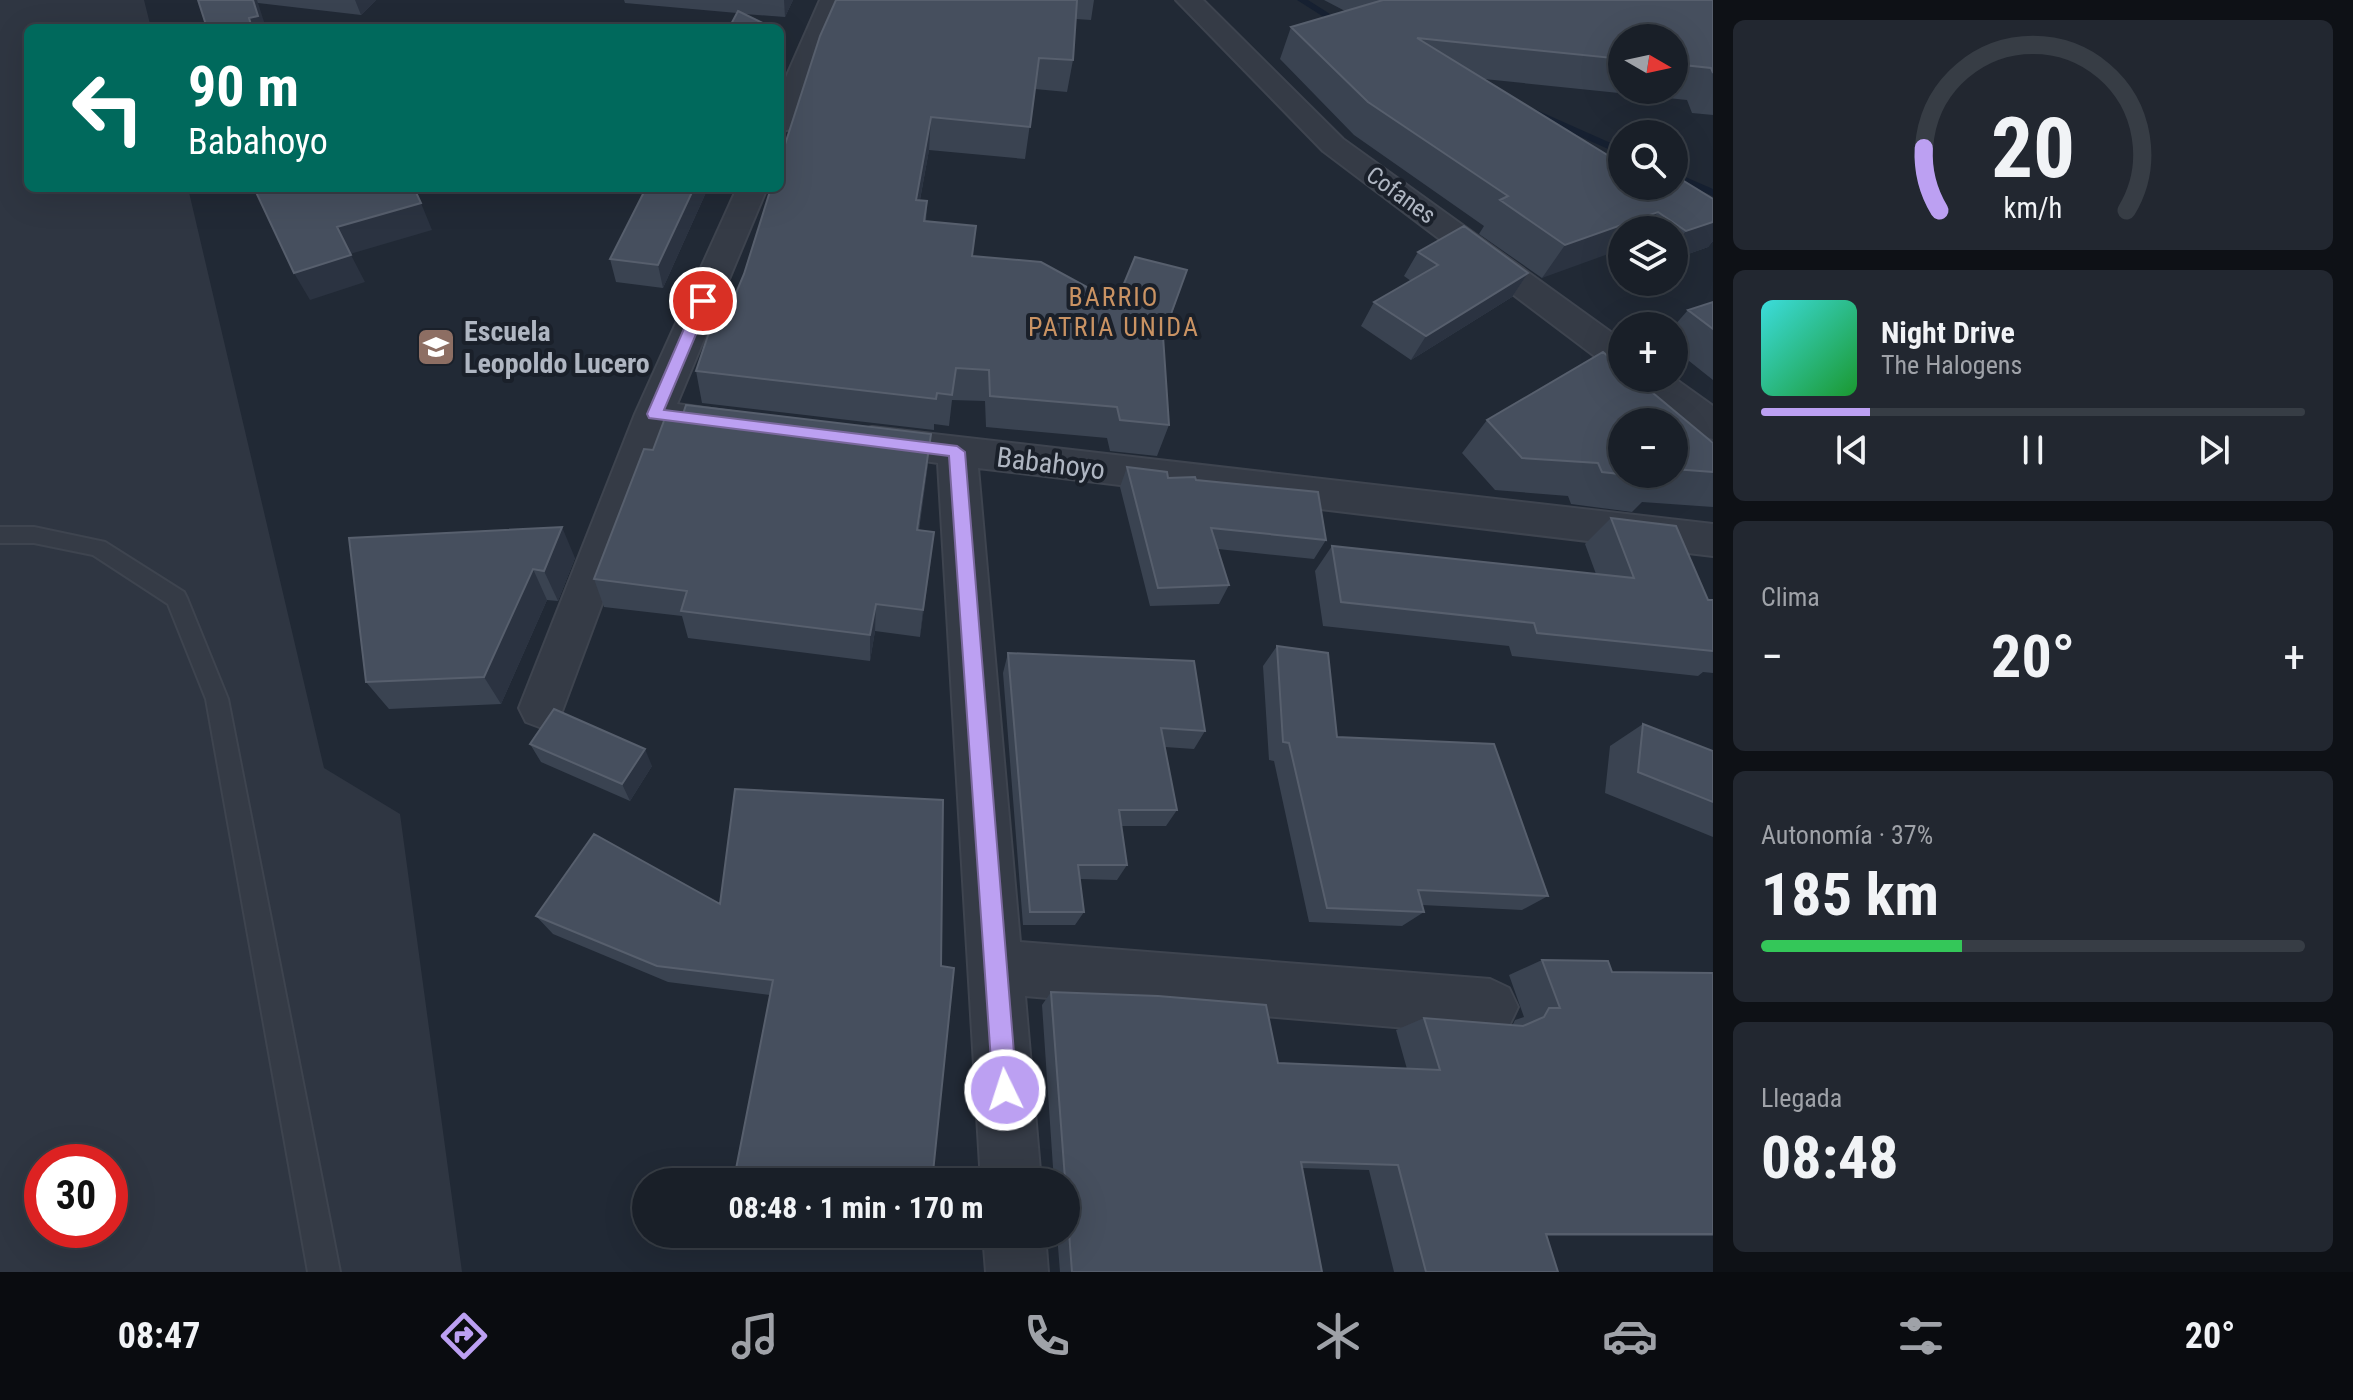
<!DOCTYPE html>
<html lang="es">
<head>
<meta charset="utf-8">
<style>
	body { margin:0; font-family:"Roboto Condensed",sans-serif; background:#222730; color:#f1f3f6; height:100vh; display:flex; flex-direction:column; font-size:30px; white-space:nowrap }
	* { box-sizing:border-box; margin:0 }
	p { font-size:26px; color:#9fa2a8 }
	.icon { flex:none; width:44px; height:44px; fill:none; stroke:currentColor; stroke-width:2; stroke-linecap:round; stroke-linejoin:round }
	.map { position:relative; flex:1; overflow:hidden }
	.side { display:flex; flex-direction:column; gap:20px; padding:20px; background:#0e1116; width:640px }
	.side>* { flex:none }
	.guide { position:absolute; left:24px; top:24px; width:760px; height:168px; border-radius:12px; box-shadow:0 8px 32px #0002,0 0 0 2px #373d45; background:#00695c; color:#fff; overflow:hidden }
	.needle { width:52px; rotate:99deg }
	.buttons { position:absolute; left:1608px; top:24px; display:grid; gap:16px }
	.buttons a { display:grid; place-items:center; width:80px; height:80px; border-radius:50%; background:#191f28; box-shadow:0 8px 32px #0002,0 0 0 2px #373d45; font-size:40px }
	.speed { position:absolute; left:24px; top:1144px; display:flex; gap:16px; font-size:40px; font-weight:700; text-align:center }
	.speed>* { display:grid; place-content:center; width:104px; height:104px; border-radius:50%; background:#191f28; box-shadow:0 8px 32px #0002,0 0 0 2px #373d45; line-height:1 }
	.speed .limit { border:12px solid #d22; background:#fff; color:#111 }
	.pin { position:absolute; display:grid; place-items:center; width:68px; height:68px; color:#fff; margin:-34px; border:4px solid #fff; border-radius:50%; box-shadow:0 2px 8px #0007 }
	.me { position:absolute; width:88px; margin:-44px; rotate:356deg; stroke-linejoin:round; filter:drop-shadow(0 0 6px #0008) }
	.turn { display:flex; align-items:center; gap:28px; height:168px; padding:0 32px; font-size:36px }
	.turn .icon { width:104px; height:104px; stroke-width:2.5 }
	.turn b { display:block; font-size:56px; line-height:68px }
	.big { font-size:60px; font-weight:700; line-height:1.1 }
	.side .tile { flex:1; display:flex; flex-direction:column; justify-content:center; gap:12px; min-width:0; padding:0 28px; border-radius:12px; background:#222730 }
	.side .dial { align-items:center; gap:0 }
	.dial svg { height:208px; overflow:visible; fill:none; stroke:#373d45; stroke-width:7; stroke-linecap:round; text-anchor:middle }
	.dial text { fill:#f1f3f6; stroke:none }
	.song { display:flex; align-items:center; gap:24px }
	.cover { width:96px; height:96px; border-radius:12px; background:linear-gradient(135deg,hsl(180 70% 55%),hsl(130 70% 35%)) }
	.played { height:8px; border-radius:4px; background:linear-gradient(90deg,#bca0f2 20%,#373d45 20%) }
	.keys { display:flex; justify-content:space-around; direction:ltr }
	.heat { display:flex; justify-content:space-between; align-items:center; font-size:44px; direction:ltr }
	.charge { height:12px; border-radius:6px; background:linear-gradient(90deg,#34c759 37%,#373d45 0) }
	.trip { position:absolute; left:632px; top:1168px; width:448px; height:80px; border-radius:40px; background:#191f28; box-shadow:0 8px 32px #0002,0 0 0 2px #373d45; font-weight:700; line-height:80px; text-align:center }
	.tab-bar { display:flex; height:128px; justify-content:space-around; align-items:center; background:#0a0c10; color:#9fa2a8 }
	.tab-bar .icon { width:56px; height:56px }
	.tab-bar .selected { color:#bca0f2 }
	.tab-bar b { font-size:36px; color:#f1f3f6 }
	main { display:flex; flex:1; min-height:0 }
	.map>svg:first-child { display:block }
	.airport { fill:#2f3642; fill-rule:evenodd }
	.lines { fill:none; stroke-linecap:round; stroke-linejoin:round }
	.stream { fill:#162031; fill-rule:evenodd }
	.service-casing { stroke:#3e444f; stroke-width:4 }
	.minor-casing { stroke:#3e444f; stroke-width:4 }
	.service { fill:#353b46; fill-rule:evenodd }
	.minor { fill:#353b46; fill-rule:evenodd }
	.wall { fill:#3a4351; fill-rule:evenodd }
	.shaded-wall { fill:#2b3341 }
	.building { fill:#464f5e; stroke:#575f6d; stroke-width:2 }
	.route { fill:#bca0f2; stroke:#7a689d; stroke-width:2 }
	.labels { text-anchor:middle; stroke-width:8; stroke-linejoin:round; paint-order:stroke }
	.far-street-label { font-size:24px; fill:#afb6c2; stroke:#1a202a }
	.far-quarter-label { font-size:26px; letter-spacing:2px; fill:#ca9363; stroke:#1a202a }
	.poi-label { font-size:28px; font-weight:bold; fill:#afb6c2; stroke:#1a202a; text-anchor:start }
	.street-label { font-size:28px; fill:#afb6c2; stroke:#1a202a }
</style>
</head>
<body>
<main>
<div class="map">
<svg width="1713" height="1272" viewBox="0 0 1713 1272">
	<rect width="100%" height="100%" fill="#212935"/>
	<path class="airport" d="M 0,0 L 144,0 L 151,28 L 28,28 L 28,188 L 188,188 L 324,768 L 400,814 L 462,1272 L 0,1272 ZM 42,1162 L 110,1162 L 110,1230 L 42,1230 Z"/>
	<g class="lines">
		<path class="stream" d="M 1297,0 L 1308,0 L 1349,26 L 1341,28 Z
			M 1524,108 L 1532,108 L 1622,148 L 1622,155 L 1524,112 Z
			M 1674,172 L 1713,189 L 1713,196 L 1674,179 Z"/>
		<defs>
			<path id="service" d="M 0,527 L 34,527 L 105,542 L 184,592 L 187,598 L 228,699 L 340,1272 L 308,1272 L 206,699 L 168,604 L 93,555 L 34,543 L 0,543 Z"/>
			<path id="minor" d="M 820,0 L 846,0 L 794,123 L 790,129 L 780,132 L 780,91 Z
				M 1176,0 L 1203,0 L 1343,139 L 1622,340 L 1622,370 L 1609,367 L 1323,151 Z
				M 737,188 L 767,188 L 677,404 L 753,415 L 759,425 L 753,435 L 740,439 L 667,429 L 558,722 L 542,728 L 526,722 L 519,708 L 635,414 Z
				M 1631,378 L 1674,378 L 1713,406 L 1713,439 L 1700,435 L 1636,387 Z
				M 872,427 L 1713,524 L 1713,556 L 978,468 L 1020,942 L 1490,979 L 1509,988 L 1518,1007 L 1509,1026 L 1490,1035 L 1025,996 L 1041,1182 L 981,1182 L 938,463 L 858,451 L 853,441 L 858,431 Z
				M 983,1234 L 1045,1234 L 1048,1272 L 986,1272 Z"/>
		</defs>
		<use href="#service" class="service-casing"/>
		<use href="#minor" class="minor-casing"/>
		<use href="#service" class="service"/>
		<use href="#minor" class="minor"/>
	</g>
	<path class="wall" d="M 198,0 L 376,0 L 361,15 L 258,3 Z
		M 624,0 L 793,0 L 785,17 L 744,14 L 769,26 L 770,28 L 729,28 L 737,13 L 625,3 Z
		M 836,0 L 1094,0 L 1091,20 L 1076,19 L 1073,60 L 1067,92 L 1035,89 L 1025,159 L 929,150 L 920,200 L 927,201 L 926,222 L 972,256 L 1116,303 L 1176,302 L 1163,338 L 1169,425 L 1157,456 L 1110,451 L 1107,438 L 986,427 L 985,401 L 952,400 L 949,426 L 934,424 L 934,430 L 702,403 L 696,371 L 731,305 L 744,274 Z
		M 1324,0 L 1713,0 L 1713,115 L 1692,113 L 1687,100 L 1484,79 L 1622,186 L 1713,199 L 1713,241 L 1708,247 L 1674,259 L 1674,230 L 1622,230 L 1542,278 L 1479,234 L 1484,226 L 1354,135 L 1280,59 L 1291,27 L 1345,11 ZM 1622,38 L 1674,38 L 1674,90 L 1622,90 Z
		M 646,188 L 708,188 L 663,288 L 616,282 L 610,259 Z
		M 1418,252 L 1528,273 L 1512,297 L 1411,360 L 1361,326 L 1374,302 L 1411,281 L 1404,276 Z
		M 1713,302 L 1713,380 L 1674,349 L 1674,326 L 1688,310 Z
		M 1603,352 L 1622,368 L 1622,378 L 1635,378 L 1713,443 L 1713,507 L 1642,502 L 1632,512 L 1571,504 L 1568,496 L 1495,490 L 1462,453 L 1487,420 ZM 1622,422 L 1674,422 L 1674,474 L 1622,474 Z
		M 931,434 L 928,464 L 919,530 L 934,532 L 920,637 L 875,631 L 870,661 L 688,638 L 682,616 L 604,607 L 594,579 L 653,450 Z
		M 1127,467 L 1168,478 L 1326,540 L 1314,559 L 1218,549 L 1229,585 L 1219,604 L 1150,606 L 1120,487 Z
		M 1611,518 L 1708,600 L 1713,600 L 1713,673 L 1703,672 L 1698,676 L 1512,656 L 1509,646 L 1323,626 L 1315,571 L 1332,546 L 1596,574 L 1585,544 Z
		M 349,538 L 575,558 L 558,601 L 547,600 L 501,704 L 389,709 L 366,682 Z
		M 1277,646 L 1337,737 L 1548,896 L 1522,910 L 1422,905 L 1424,912 L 1402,926 L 1309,922 L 1274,761 L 1269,760 L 1263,666 Z
		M 1008,653 L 1205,731 L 1194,749 L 1165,747 L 1177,810 L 1166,826 L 1121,826 L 1127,865 L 1117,880 L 1080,879 L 1084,912 L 1075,925 L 1023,925 L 1003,673 Z
		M 1643,724 L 1713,751 L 1713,837 L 1605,793 L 1610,746 Z
		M 530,744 L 652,766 L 630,801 L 541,762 Z
		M 720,904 L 932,1182 L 759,1182 L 742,1179 L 735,1174 L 770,995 L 668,982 L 553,934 L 536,916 Z
		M 1542,960 L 1612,972 L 1713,973 L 1713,1236 L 1546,1236 L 1558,1272 L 1394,1272 L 1369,1170 L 1302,1168 L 1322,1272 L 1060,1272 L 1057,1234 L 1066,1234 L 1066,1182 L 1054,1182 L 1042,1005 L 1051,992 L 1278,1063 L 1407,1069 L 1396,1030 L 1424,1018 L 1512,1026 L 1515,1020 L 1524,1017 L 1509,975 Z"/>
	<path class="shaded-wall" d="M 253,0 L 257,0 L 258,3 L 266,28 L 252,28 L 249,18 Z
		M 355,0 L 376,0 L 361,15 Z
		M 784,0 L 793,0 L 785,17 Z
		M 931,117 L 929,150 L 914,232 L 916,200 Z
		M 694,188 L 708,188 L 663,288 L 658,265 Z
		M 421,203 L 432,230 L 350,254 L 337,227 Z
		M 1658,212 L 1645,230 L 1622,230 L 1622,249 L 1542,278 L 1565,245 Z
		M 1713,222 L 1713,241 L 1708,247 L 1674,259 L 1674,246 L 1686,231 Z
		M 351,255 L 365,282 L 310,300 L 294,273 Z
		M 1528,273 L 1512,297 L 1411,360 L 1426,336 Z
		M 931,434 L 928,464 L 914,558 L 917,530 Z
		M 562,527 L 575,558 L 558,601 L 544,571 Z
		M 934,532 L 931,560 L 920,637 L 923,610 Z
		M 533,569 L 547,600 L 501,704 L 484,677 Z
		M 876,604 L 875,631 L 870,661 L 870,635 Z
		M 645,749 L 652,766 L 630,801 L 622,784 Z"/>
	<path class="building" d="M 198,0 L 253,0 L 258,16 L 249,18 L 252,28 L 207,28 Z
		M 836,0 L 1077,0 L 1073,60 L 1039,58 L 1030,127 L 931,117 L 916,200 L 927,201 L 924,221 L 976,226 L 972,256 L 1041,262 L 1116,303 L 1135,257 L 1187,270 L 1163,336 L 1169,425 L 1120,420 L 1117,407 L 990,396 L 989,370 L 956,368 L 952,395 L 937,393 L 936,399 L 696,371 L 719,303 L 731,305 L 744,274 L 771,188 L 780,188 L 780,160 L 820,36 Z
		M 1383,0 L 1713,0 L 1713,73 L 1711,68 L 1674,64 L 1674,38 L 1622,38 L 1622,59 L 1417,38 L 1622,164 L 1622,186 L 1674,186 L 1674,175 L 1713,199 L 1713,222 L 1686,231 L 1658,212 L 1565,245 L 1500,200 L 1508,196 L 1368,102 L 1291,27 Z
		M 738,11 L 769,26 L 768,28 L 729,28 Z
		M 254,188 L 414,188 L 421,203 L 337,227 L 351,255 L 294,273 Z
		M 646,188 L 694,188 L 658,265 L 610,259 Z
		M 1464,226 L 1528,273 L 1426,336 L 1374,302 L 1438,265 L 1418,252 Z
		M 1713,302 L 1713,329 L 1688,310 Z
		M 1603,352 L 1622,368 L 1622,378 L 1635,378 L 1713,443 L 1713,472 L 1674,469 L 1674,422 L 1622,422 L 1622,474 L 1663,474 L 1665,479 L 1602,472 L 1598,463 L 1522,458 L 1487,420 Z
		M 686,405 L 931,434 L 917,530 L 934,532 L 923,610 L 876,604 L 870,635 L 681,611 L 687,591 L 594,579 L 644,449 L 653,450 L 665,418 L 681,420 Z
		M 1127,467 L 1167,472 L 1168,478 L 1195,477 L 1196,480 L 1318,492 L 1326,540 L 1211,528 L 1229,585 L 1158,588 Z
		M 1611,518 L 1676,526 L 1708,600 L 1713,600 L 1713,651 L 1537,633 L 1534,623 L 1341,602 L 1332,546 L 1634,578 Z
		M 562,527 L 544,571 L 533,569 L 484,677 L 366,682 L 349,538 Z
		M 1277,646 L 1328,653 L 1337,737 L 1494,744 L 1548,896 L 1418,890 L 1424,912 L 1327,908 L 1289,743 L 1283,742 Z
		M 1008,653 L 1194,661 L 1205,731 L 1161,728 L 1177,810 L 1119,810 L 1127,865 L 1078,865 L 1084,912 L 1030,912 Z
		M 554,709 L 645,749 L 622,784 L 530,744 Z
		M 1643,724 L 1713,751 L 1713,802 L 1638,772 Z
		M 735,789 L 943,800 L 941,966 L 954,968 L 932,1182 L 780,1182 L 735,1174 L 773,980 L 657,966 L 536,916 L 594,834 L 720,904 Z
		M 1542,960 L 1608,961 L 1612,972 L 1713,973 L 1713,1234 L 1546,1234 L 1558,1272 L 1426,1272 L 1398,1165 L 1301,1162 L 1322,1272 L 1072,1272 L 1051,992 L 1158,996 L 1266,1005 L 1278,1063 L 1440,1070 L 1424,1018 L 1523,1026 L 1544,1017 L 1549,1008 L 1560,1008 Z"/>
	<path class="route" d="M 703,296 L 710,301 L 664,410 L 957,446 L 965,452 L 1017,1090 L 1013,1098 L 1005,1102 L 997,1098 L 993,1090 L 949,456 L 649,418 L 647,414 L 696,301 Z"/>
	<defs>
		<symbol id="school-square" viewBox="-11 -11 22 22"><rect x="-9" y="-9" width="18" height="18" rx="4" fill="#8d6e63" stroke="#1a202a"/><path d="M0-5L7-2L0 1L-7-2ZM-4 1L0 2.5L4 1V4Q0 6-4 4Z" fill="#fff"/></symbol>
	</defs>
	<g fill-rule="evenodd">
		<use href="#school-square" x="414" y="325" width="44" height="44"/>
	</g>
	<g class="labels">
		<g class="far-street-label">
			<text transform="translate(1401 195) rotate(36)" y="8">Cofanes</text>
		</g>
		<g class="far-quarter-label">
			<text x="1114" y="306">BARRIO<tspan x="1114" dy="30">PATRIA UNIDA</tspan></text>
		</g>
		<g class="poi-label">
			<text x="464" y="341">Escuela<tspan x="464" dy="32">Leopoldo Lucero</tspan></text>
		</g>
		<g class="street-label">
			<text transform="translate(1051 463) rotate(7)" y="10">Babahoyo</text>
		</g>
	</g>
</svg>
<div class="buttons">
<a><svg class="needle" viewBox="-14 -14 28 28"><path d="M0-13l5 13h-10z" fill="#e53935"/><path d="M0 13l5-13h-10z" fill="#9fa2a8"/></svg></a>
<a><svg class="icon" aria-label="search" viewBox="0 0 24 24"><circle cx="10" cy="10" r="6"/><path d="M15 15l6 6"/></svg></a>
<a><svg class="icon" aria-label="layers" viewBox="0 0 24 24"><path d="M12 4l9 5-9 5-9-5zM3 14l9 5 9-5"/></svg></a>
<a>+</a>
<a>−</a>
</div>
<div class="speed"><div class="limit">30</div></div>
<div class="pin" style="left:703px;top:301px;background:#d93025"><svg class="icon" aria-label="arrive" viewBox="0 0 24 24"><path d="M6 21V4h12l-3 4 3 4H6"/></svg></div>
<svg class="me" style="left:1005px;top:1090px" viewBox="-20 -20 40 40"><circle r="17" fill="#bca0f2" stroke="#fff" stroke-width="3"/><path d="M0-11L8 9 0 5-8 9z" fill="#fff"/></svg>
<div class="trip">08:48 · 1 min · 170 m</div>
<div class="guide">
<div class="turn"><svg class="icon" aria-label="left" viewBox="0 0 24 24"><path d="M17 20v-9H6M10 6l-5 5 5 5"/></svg><div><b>90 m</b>Babahoyo</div></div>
</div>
</div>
<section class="side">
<div class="tile dial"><svg viewBox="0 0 100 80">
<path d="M14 69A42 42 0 1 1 86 69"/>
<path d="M14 69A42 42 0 0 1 8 45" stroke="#bca0f2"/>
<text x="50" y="56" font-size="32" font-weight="700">20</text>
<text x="50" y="72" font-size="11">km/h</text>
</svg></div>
<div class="tile">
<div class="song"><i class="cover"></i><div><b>Night Drive</b><p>The Halogens</p></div></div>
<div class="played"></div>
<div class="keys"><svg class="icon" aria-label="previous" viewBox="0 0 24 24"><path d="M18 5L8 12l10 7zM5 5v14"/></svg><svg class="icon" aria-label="pause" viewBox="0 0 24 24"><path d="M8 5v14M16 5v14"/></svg><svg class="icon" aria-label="next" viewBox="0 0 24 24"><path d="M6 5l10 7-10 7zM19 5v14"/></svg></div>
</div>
<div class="tile"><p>Clima</p>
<div class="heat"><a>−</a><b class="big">20°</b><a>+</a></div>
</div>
<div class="tile"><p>Autonomía · 37%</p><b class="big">185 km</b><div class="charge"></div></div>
<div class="tile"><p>Llegada</p><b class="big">08:48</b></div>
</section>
</main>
<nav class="tab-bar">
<b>08:47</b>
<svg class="icon selected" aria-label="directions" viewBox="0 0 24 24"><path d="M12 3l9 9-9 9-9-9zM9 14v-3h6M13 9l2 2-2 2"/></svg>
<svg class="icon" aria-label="music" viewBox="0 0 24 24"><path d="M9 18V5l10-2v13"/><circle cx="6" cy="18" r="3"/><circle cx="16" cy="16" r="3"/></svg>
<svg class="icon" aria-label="phone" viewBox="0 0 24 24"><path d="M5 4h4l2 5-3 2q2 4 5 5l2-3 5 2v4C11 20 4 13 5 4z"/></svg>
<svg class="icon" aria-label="climate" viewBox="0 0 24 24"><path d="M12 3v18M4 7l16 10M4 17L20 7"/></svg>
<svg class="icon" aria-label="car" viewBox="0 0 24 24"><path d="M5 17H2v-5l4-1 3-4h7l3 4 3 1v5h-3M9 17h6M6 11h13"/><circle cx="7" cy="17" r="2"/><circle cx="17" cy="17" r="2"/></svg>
<svg class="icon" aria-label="filters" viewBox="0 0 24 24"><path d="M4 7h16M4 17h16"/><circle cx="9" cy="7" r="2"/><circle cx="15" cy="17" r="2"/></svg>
<b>20°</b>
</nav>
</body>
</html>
